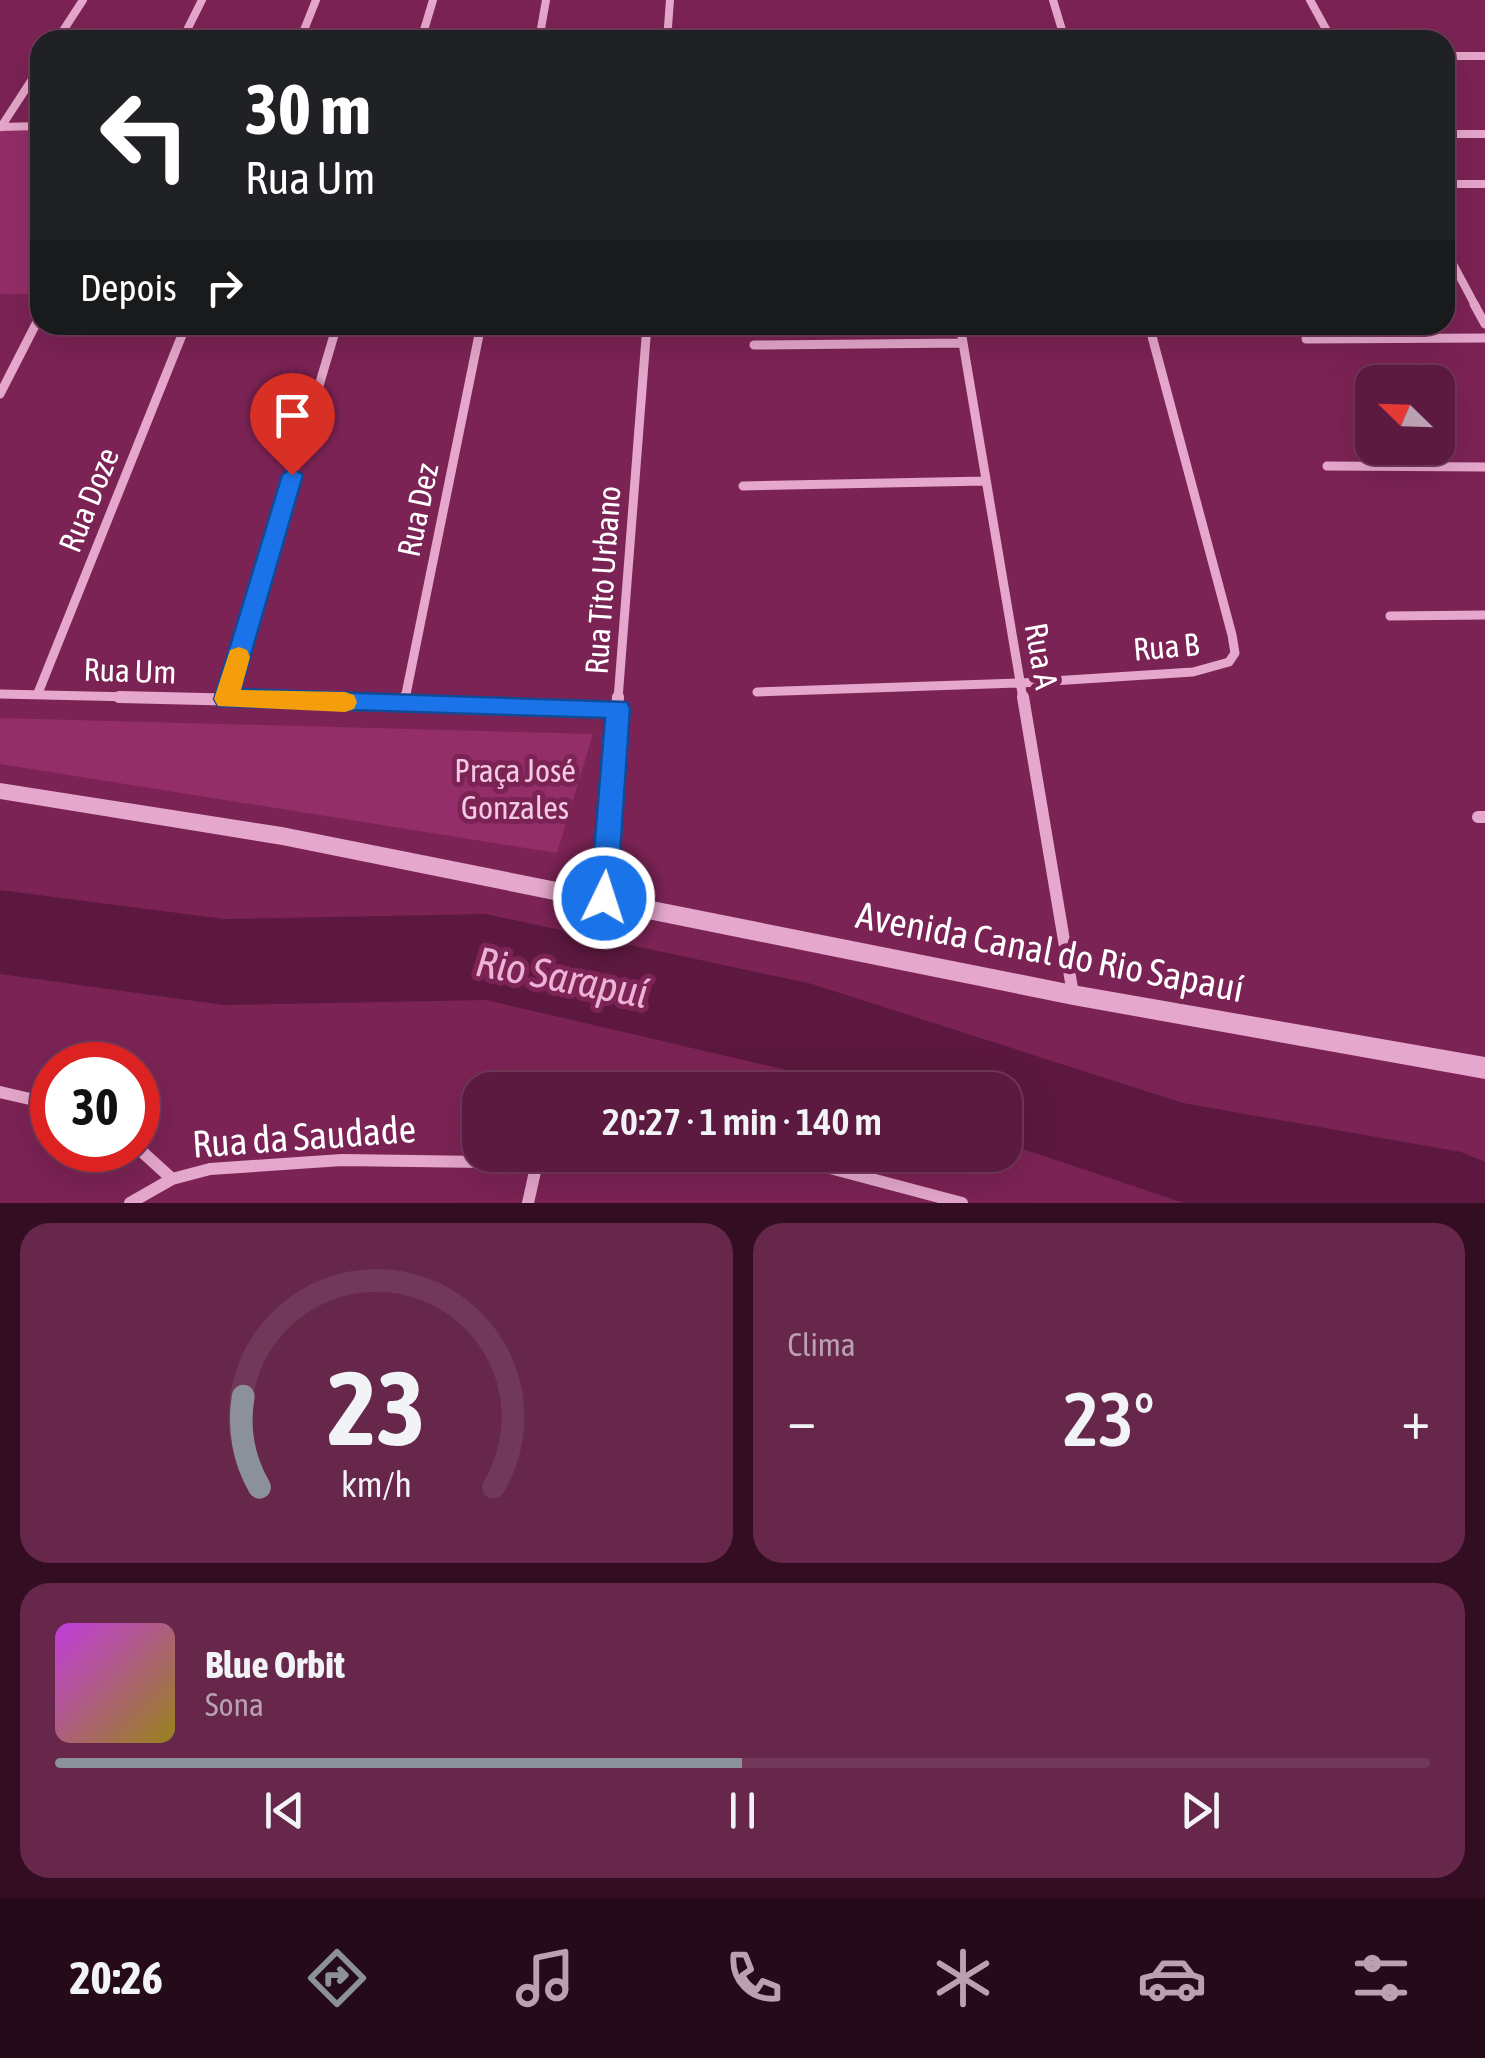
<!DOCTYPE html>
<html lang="pt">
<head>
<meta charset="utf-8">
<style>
	body { margin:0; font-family:"Asap Condensed",sans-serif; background:#66274b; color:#f1f3f6; height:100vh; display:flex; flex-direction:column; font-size:38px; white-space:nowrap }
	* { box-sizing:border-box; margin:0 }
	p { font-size:32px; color:#b9a1b1 }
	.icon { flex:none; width:55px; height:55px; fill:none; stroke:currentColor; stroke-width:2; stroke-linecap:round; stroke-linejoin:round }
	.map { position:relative; height:1203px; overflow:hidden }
	.panel { display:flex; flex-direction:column; gap:20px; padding:20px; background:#330e23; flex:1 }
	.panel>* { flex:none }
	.hud { position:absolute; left:30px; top:30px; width:1425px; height:305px; border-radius:30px; box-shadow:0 10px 40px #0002,0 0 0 2px #723859; background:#202124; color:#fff; overflow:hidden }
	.needle { width:65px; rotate:293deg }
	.fabs { position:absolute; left:1355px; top:365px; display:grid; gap:20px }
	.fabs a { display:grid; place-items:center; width:100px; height:100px; border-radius:20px; background:#5d1a40; box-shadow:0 10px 40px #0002,0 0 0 2px #723859; font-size:50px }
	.speed { position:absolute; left:30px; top:1042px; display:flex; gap:20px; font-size:50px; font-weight:700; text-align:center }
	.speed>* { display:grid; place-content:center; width:130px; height:130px; border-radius:50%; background:#5d1a40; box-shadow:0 10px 40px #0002,0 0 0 2px #723859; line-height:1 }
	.speed .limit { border:15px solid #d22; background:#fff; color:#111 }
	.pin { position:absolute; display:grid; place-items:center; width:85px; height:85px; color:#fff; margin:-102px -42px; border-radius:50% 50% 50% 0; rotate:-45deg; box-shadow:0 0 10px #0007 }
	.pin .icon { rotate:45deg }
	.me { position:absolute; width:110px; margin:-55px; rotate:4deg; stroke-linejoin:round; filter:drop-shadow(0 0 8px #0008) }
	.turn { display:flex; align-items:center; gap:35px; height:210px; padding:0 50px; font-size:45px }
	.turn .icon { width:130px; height:130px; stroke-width:2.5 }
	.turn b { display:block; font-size:70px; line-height:85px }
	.then { display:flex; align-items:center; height:95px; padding:0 50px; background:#0003; gap:20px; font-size:38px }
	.big { font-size:75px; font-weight:600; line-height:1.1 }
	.panel .widget { flex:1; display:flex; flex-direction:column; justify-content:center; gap:15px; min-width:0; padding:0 35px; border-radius:30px; background:#66274b }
	.panel .dial { align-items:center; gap:0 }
	.dial svg { height:260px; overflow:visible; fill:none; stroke:#723859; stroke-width:7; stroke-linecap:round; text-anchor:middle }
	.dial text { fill:#f1f3f6; stroke:none }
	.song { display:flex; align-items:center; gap:30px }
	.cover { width:120px; height:120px; border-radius:15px; background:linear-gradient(135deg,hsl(290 70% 55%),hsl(50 70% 35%)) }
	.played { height:10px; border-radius:5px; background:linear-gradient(90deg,#8c9099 50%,#723859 50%) }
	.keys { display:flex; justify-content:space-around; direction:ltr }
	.heat { display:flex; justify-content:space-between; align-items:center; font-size:55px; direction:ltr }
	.panel .tiles { flex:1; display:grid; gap:20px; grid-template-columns:1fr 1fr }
	.widget:last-child { grid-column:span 2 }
	.trip { position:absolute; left:462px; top:1072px; width:560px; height:100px; border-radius:30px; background:#5d1a40; box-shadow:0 10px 40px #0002,0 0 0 2px #723859; font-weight:600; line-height:100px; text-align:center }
	.menu { display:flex; height:160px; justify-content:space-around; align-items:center; background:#250a1a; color:#b9a1b1 }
	.menu .icon { width:70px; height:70px }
	.menu .current { color:#8c9099 }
	.menu b { font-size:45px; color:#f1f3f6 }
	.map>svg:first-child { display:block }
	.green { fill:#942e68 }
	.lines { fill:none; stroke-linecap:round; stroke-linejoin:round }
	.river { fill:#5c183e; fill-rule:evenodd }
	.minor-far2 { stroke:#e5a7cb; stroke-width:8 }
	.minor-far1 { stroke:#e5a7cb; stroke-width:9 }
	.minor { stroke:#e5a7cb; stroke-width:12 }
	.tertiary { fill:#e5a7cb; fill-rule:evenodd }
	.route { fill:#1a73e8; stroke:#114b97; stroke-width:2.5 }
	.slow { fill:#f59e0b }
	.labels { text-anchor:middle; stroke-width:10; stroke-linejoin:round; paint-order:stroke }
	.street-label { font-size:32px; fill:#fff; stroke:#7c2355 }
	.park-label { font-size:32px; fill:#f4cae2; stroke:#7c2355 }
	.near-street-label { font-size:38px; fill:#fff; stroke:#7c2355 }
	.near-water-label { font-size:42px; font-style:italic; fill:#edb2d4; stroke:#7c2355 }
</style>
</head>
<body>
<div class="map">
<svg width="1485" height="1203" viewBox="0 0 1485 1203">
	<rect width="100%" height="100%" fill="#7c2355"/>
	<path class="green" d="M 0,129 L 40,130 L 40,294 L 0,294 Z
		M 0,718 L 593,734 L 557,853 L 0,764 Z"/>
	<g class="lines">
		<path class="river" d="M 0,890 L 224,919 L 486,914 L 812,984 L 1183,1103 L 1461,1152 L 1485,1162 L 1485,1203 L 1184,1203 L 1005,1143 L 1005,1090 L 853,1090 L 812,1076 L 486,1000 L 224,1005 L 0,974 Z"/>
		<path class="minor-far2" d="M 1053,0 L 1065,40
			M 1310,0 L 1332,40
			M 57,40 L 83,0
			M 182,40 L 202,0
			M 300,40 L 316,0
			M 421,40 L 433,0
			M 539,40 L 546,0
			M 667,40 L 670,0
			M 1445,56 L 1485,56
			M 0,127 L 40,126
			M 1,127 L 40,67
			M 1445,134 L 1485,134
			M 1445,184 L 1485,184
			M 1445,249 L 1476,307"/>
		<path class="minor-far1" d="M 1474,304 L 1485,324
			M 960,325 L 1023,699
			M 1306,339 L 1485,338
			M 754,345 L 963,343
			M 0,394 L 40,316
			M 1327,466 L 1485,467
			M 743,486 L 986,481
			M 1390,616 L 1485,615
			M 757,692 L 1021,683 L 1193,672 L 1229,662 L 1235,653 L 1232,635 L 1149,325
			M 38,693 L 186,325
			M 0,694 L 222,699
			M 226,699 L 337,325
			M 405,699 L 481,325
			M 618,699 L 647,325"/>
		<path class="minor" d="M 119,697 L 618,709
			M 1023,697 L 1073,994
			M 404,704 L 405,697
			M 1478,817 L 1485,817
			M 603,898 L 618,697
			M 0,1092 L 52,1104
			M 138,1148 L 172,1179
			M 781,1155 L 962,1203
			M 130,1203 L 172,1179 L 210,1169 L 342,1160 L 484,1162 L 536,1167 L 556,1155
			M 528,1203 L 536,1167"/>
		<path class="tertiary" d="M 0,783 L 282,827 L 1073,985 L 1485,1057 L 1485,1079 L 1073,1005 L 282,845 L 0,799 Z"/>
	</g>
	<path class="route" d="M 292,467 L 303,475 L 241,689 L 627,702 L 630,709 L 617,898 L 613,906 L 604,910 L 594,906 L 590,898 L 605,718 L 218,706 L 214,699 L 282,475 Z"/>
	<path class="slow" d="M 239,647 L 247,650 L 250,657 L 241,690 L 345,692 L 354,695 L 357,702 L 354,709 L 345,712 L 218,706 L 214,699 L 230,650 Z"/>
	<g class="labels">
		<g class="street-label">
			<text transform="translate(89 500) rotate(-68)" y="11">Rua Doze</text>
			<text transform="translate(418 510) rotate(-78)" y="11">Rua Dez</text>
			<text transform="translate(603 580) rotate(-86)" y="11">Rua Tito Urbano</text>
			<text transform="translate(1166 647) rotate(-5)" y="11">Rua B</text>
			<text transform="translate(1041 656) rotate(80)" y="11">Rua A</text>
			<text transform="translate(130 671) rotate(2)" y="11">Rua Um</text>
		</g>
		<g class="park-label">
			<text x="515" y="782">Praça José<tspan x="515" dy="37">Gonzales</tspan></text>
		</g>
		<g class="near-street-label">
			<text transform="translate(1050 952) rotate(11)" y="13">Avenida Canal do Rio Sapauí</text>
			<text transform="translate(304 1137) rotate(-4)" y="13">Rua da Saudade</text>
		</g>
		<g class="near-water-label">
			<text transform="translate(562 977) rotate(11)" y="15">Rio Sarapuí</text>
		</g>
	</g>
</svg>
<div class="fabs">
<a><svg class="needle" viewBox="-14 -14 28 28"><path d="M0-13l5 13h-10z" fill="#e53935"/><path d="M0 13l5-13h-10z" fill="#b9a1b1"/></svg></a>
</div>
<div class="speed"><div class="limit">30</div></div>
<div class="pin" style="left:292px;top:475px;background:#d93025"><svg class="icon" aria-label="arrive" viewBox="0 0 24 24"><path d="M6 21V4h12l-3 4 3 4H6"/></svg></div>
<svg class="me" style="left:604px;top:898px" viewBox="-20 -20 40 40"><circle r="17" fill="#1a73e8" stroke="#fff" stroke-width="3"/><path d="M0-11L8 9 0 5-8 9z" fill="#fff"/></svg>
<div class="trip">20:27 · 1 min · 140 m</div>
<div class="hud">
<div class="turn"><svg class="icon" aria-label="left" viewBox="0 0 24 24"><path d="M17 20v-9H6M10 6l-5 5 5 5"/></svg><div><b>30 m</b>Rua Um</div></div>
<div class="then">Depois<svg class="icon" aria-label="right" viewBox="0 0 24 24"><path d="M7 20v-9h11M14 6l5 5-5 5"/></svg></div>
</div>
</div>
<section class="panel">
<div class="tiles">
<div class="widget dial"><svg viewBox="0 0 100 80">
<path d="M14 69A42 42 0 1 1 86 69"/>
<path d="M14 69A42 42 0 0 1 9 41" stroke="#8c9099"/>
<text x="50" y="56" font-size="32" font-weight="700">23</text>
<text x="50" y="72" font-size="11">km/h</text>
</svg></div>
<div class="widget"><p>Clima</p>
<div class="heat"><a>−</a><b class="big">23°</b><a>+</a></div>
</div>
<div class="widget">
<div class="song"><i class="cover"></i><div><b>Blue Orbit</b><p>Sona</p></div></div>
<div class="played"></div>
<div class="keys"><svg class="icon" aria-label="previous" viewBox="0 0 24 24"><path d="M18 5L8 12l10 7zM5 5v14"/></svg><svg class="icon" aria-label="pause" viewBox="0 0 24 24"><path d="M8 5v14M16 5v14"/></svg><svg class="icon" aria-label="next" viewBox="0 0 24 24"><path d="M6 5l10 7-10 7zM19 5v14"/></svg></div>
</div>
</div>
</section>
<nav class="menu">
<b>20:26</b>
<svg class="icon current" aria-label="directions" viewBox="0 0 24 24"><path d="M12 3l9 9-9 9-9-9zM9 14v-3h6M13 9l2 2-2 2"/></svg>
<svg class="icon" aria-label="music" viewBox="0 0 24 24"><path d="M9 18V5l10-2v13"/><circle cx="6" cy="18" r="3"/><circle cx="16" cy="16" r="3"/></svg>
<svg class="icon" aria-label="phone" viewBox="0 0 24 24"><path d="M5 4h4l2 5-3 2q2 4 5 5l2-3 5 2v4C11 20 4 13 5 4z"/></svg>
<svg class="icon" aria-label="climate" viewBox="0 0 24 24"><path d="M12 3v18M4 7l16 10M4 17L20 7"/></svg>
<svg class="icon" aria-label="car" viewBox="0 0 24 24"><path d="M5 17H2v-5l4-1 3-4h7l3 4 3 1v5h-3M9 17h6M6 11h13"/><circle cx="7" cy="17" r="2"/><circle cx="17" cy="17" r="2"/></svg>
<svg class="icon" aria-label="filters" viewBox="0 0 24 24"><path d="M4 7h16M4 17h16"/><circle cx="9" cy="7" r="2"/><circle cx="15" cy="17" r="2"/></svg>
</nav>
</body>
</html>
